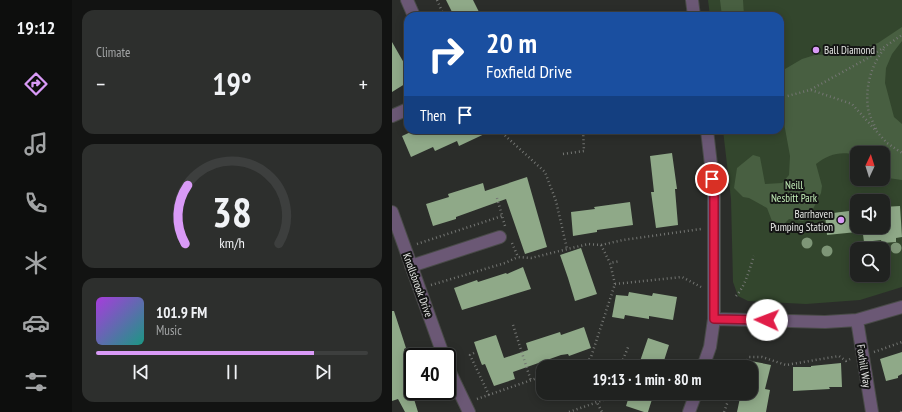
<!DOCTYPE html>
<html lang="en">
<head>
<meta charset="utf-8">
<style>
	body { margin:0; font-family:"PT Sans Narrow",sans-serif; background:#2d2f2d; color:#f1f3f6; height:100vh; display:flex; flex-direction:column; font-size:15px; white-space:nowrap }
	* { box-sizing:border-box; margin:0 }
	p { font-size:13px; color:#a2a4a5 }
	.icon { flex:none; width:22px; height:22px; fill:none; stroke:currentColor; stroke-width:2; stroke-linecap:round; stroke-linejoin:round }
	.map { position:relative; flex:1; overflow:hidden }
	.side { display:flex; flex-direction:column; gap:10px; padding:10px; background:#121312; width:320px }
	.side>* { flex:none }
	.hud { position:absolute; left:12px; top:12px; width:380px; height:122px; border-radius:12px; box-shadow:0 2px 10px #0003,0 0 0 1px #3d3f3e; background:#1a4fa0; color:#fff; overflow:hidden }
	.needle { width:26px; rotate:4deg }
	.controls { position:absolute; left:458px; top:146px; display:grid; gap:8px }
	.controls a { display:grid; place-items:center; width:40px; height:40px; border-radius:8px; background:#202220; box-shadow:0 2px 10px #0003,0 0 0 1px #3d3f3e; font-size:20px }
	.speed { position:absolute; left:12px; top:348px; display:flex; gap:8px; font-size:20px; font-weight:700; text-align:center }
	.speed>* { display:grid; place-content:center; width:52px; height:52px; border-radius:50%; background:#202220; box-shadow:0 2px 10px #0003,0 0 0 1px #3d3f3e; line-height:1 }
	.speed .limit { border:2px solid #111; border-radius:6px; background:#fff; color:#111 }
	.pin { position:absolute; display:grid; place-items:center; width:34px; height:34px; color:#fff; margin:-17px; border:2px solid #fff; border-radius:50%; box-shadow:0 1px 4px #0007 }
	.me { position:absolute; width:44px; margin:-22px; rotate:272deg; stroke-linejoin:round; filter:drop-shadow(0 0 3px #0008) }
	.turn { display:flex; align-items:center; gap:14px; height:84px; padding:0 16px; font-size:18px }
	.turn .icon { width:52px; height:52px; stroke-width:2.5 }
	.turn b { display:block; font-size:28px; line-height:34px }
	.then { display:flex; align-items:center; height:38px; padding:0 16px; background:#0003; gap:8px; font-size:15px }
	.big { font-size:30px; font-weight:700; line-height:1.1 }
	.side .tile { flex:1; display:flex; flex-direction:column; justify-content:center; gap:6px; min-width:0; padding:0 14px; border-radius:12px; background:#2d2f2d }
	.side .dial { align-items:center; gap:0 }
	.dial svg { height:104px; overflow:visible; fill:none; stroke:#3d3f3e; stroke-width:7; stroke-linecap:round; text-anchor:middle }
	.dial text { fill:#f1f3f6; stroke:none }
	.song { display:flex; align-items:center; gap:12px }
	.cover { width:48px; height:48px; border-radius:6px; background:linear-gradient(135deg,hsl(280 70% 55%),hsl(170 70% 35%)) }
	.played { height:4px; border-radius:2px; background:linear-gradient(90deg,#d99af7 80%,#3d3f3e 80%) }
	.keys { display:flex; justify-content:space-around; direction:ltr }
	.heat { display:flex; justify-content:space-between; align-items:center; font-size:22px; direction:ltr }
	.trip { position:absolute; left:144px; top:360px; width:222px; height:40px; border-radius:12px; background:#202220; box-shadow:0 2px 10px #0003,0 0 0 1px #3d3f3e; font-weight:700; line-height:40px; text-align:center }
	main { display:flex; flex:1; min-height:0 }
	.menu { display:flex; flex-direction:column; width:72px; justify-content:space-around; align-items:center; background:#0d0e0d; color:#a2a4a5 }
	.menu .icon { width:28px; height:28px }
	.menu .on { color:#d99af7 }
	.menu b { font-size:18px; color:#f1f3f6 }
	.map>svg:first-child { display:block }
	.green { fill:#33462d; fill-rule:evenodd }
	.forest { fill:#485f41 }
	.building { fill:#8fa988 }
	.lines { fill:none; stroke-linecap:round; stroke-linejoin:round }
	.minor-casing { stroke:#494b48; stroke-width:14 }
	.path { stroke:#747673; stroke-width:2.5; stroke-dasharray:1 3; stroke-linecap:butt }
	.minor { stroke:#6b5875; stroke-width:12 }
	.tree { fill:#7e9677 }
	.route-casing { stroke:#92132f; stroke-width:10 }
	.route { stroke:#e11d48; stroke-width:7 }
	.poi-dot { fill:#d99af7; stroke:#141514; stroke-width:1.5 }
	.labels { text-anchor:middle; stroke-width:4; stroke-linejoin:round; paint-order:stroke }
	.poi-label { font-size:11px; fill:#e5e6e4; stroke:#141514; text-anchor:start }
	.park-label { font-size:11px; fill:#c2ecb6; stroke:#141514 }
	.street-label { font-size:11px; fill:#e5e6e4; stroke:#141514 }
</style>
</head>
<body>
<main>
<nav class="menu">
<b>19:12</b>
<svg class="icon on" aria-label="directions" viewBox="0 0 24 24"><path d="M12 3l9 9-9 9-9-9zM9 14v-3h6M13 9l2 2-2 2"/></svg>
<svg class="icon" aria-label="music" viewBox="0 0 24 24"><path d="M9 18V5l10-2v13"/><circle cx="6" cy="18" r="3"/><circle cx="16" cy="16" r="3"/></svg>
<svg class="icon" aria-label="phone" viewBox="0 0 24 24"><path d="M5 4h4l2 5-3 2q2 4 5 5l2-3 5 2v4C11 20 4 13 5 4z"/></svg>
<svg class="icon" aria-label="climate" viewBox="0 0 24 24"><path d="M12 3v18M4 7l16 10M4 17L20 7"/></svg>
<svg class="icon" aria-label="car" viewBox="0 0 24 24"><path d="M5 17H2v-5l4-1 3-4h7l3 4 3 1v5h-3M9 17h6M6 11h13"/><circle cx="7" cy="17" r="2"/><circle cx="17" cy="17" r="2"/></svg>
<svg class="icon" aria-label="filters" viewBox="0 0 24 24"><path d="M4 7h16M4 17h16"/><circle cx="9" cy="7" r="2"/><circle cx="15" cy="17" r="2"/></svg>
</nav>
<section class="side">
<div class="tile"><p>Climate</p>
<div class="heat"><a>−</a><b class="big">19°</b><a>+</a></div>
</div>
<div class="tile dial"><svg viewBox="0 0 100 80">
<path d="M14 69A42 42 0 1 1 86 69"/>
<path d="M14 69A42 42 0 0 1 16 24" stroke="#d99af7"/>
<text x="50" y="56" font-size="32" font-weight="700">38</text>
<text x="50" y="72" font-size="11">km/h</text>
</svg></div>
<div class="tile">
<div class="song"><i class="cover"></i><div><b>101.9 FM</b><p>Music</p></div></div>
<div class="played"></div>
<div class="keys"><svg class="icon" aria-label="previous" viewBox="0 0 24 24"><path d="M18 5L8 12l10 7zM5 5v14"/></svg><svg class="icon" aria-label="pause" viewBox="0 0 24 24"><path d="M8 5v14M16 5v14"/></svg><svg class="icon" aria-label="next" viewBox="0 0 24 24"><path d="M6 5l10 7-10 7zM19 5v14"/></svg></div>
</div>
</section>
<div class="map">
<svg width="510" height="412" viewBox="0 0 510 412">
	<rect width="100%" height="100%" fill="#2b2d2a"/>
	<path class="green" d="M 316,0 L 510,0 L 510,287 L 468,300 L 414,304 L 356,301 L 346,296 L 341,282 L 339,199 L 331,130 L 388,130 L 388,16 L 318,16 ZM 465,153 L 491,153 L 491,179 L 465,179 ZM 465,201 L 491,201 L 491,227 L 465,227 ZM 465,249 L 491,249 L 491,275 L 465,275 Z"/>
	<path class="forest" d="M 328,0 L 351,0 L 352,16 L 330,16 Z
		M 510,27 L 510,41 L 500,54 L 494,68 L 493,83 L 502,117 L 510,124 L 510,180 L 496,178 L 491,174 L 491,153 L 465,153 L 465,155 C 448,151 437,154 424,164 L 430,186 L 429,193 L 417,217 L 411,221 L 397,219 L 392,224 L 380,221 L 375,208 L 357,198 L 351,197 L 342,188 L 345,168 L 361,155 L 368,157 L 373,184 L 390,183 L 397,175 L 398,156 L 390,112 L 388,111 L 388,72 L 410,59 L 423,55 L 451,54 L 486,43 Z"/>
	<path class="building" d="M 54,0 L 81,0 L 89,16 L 62,16 Z
		M 0,42 L 12,63 L 16,62 L 16,82 L 0,92 Z
		M 23,130 L 101,130 L 67,146 L 65,141 L 43,151 L 41,147 L 19,157 L 10,136 Z
		M 280,153 L 285,189 L 283,189 L 286,225 L 264,228 L 259,192 L 262,192 L 258,156 Z
		M 135,177 L 155,247 L 133,254 L 114,199 L 64,217 L 64,219 L 41,226 L 34,204 L 57,197 L 56,194 L 91,183 L 93,191 Z
		M 238,202 L 241,225 L 205,230 L 205,232 L 181,236 L 179,212 L 203,209 L 202,207 Z
		M 508,206 L 510,237 L 504,238 L 504,242 L 490,243 L 489,240 L 472,242 L 470,227 L 491,227 L 491,207 Z
		M 465,210 L 465,232 L 435,235 L 433,214 Z
		M 189,248 L 205,294 L 183,301 L 176,278 L 168,255 Z
		M 131,267 L 139,289 L 70,310 L 62,288 L 85,280 L 86,282 L 114,273 L 115,274 Z
		M 237,292 L 260,296 L 261,293 L 285,297 L 281,320 L 257,316 L 257,319 L 233,315 L 232,319 L 220,317 L 224,295 L 236,296 Z
		M 0,311 L 2,311 L 14,348 L 12,349 L 21,377 L 21,385 L 18,386 L 26,412 L 13,412 L 6,399 L 0,401 Z
		M 192,327 L 199,348 L 177,356 L 176,354 L 169,355 L 121,372 L 123,379 L 102,386 L 93,364 L 90,365 L 88,360 L 82,342 L 104,335 L 112,358 L 136,350 L 134,343 L 168,332 L 169,335 Z
		M 256,338 L 277,345 L 270,367 L 246,367 Z
		M 510,352 L 510,374 L 506,376 L 506,378 L 494,381 L 488,359 Z
		M 359,361 L 379,365 L 373,389 L 378,390 L 374,412 L 345,412 L 349,393 L 359,393 Z
		M 449,363 L 450,387 L 437,387 L 438,389 L 401,391 L 401,367 L 419,367 L 419,366 Z
		M 238,393 L 262,393 L 256,412 L 252,412 L 234,406 Z"/>
	<g class="lines">
		<defs>
			<path id="minor" d="M 15,0 L 22,16
				M 300,0 L 302,16
				M 0,116 L 16,109
				M 0,212 L 52,357
				M 19,266 L 108,237
				M 322,319 L 433,322 L 465,320 L 510,307
				M 465,320 L 480,412
				M 55,366 L 77,412
				M 311,367 L 318,347 L 322,319 L 322,191 L 315,130
				M 297,412 L 304,393"/>
		</defs>
		<use href="#minor" class="minor-casing"/>
		<path class="path" d="M 45,0 L 52,16
			M 419,90 L 460,104 L 495,143 L 510,153
			M 388,98 L 418,90 L 476,58 L 510,35
			M 484,129 C 481,122 477,115 476,108 C 473,88 479,65 492,49
			M 107,130 L 153,172 L 164,201 L 175,249
			M 171,154 L 192,151 L 191,130
			M 105,198 L 113,226
			M 120,243 L 126,257 L 139,258 L 196,244 L 209,245 L 218,263
			M 25,244 L 110,216
			M 209,245 L 231,240 L 309,229
			M 223,284 L 290,277 L 309,287
			M 39,285 L 113,263 L 126,257
			M 344,296 C 354,285 357,270 362,256
			M 121,325 L 139,381
			M 482,352 L 510,342
			M 82,353 L 78,355 L 97,395
			M 178,367 L 196,361
			M 196,367 L 196,361 L 199,357 L 223,284 L 218,263 L 228,261
			M 228,367 L 237,345
			M 351,367 L 357,357 L 370,357 L 394,365 L 447,356 L 454,361 L 458,359
			M 200,393 L 210,412
			M 85,399 L 151,376
			M 177,412 L 217,398 L 219,393
			M 332,412 L 339,393
			M 509,412 L 510,409"/>
		<use href="#minor" class="minor"/>
	</g>
	<g class="tree">
		<circle cx="415" cy="243" r="5.5"/>
		<circle cx="504" cy="248" r="5.5"/>
		<circle cx="435" cy="251" r="5.5"/>
	</g>
	<g class="lines">
		<defs>
			<path id="route" d="M 320,179 L 322,190 L 322,319 L 375,320"/>
		</defs>
		<use href="#route" class="route-casing"/>
		<use href="#route" class="route"/>
	</g>
	<g class="poi-dot">
		<circle cx="424" cy="50" r="4"/>
		<circle cx="449" cy="220" r="4"/>
	</g>
	<g class="labels">
		<g class="poi-label">
			<text x="432" y="54">Ball Diamond</text>
			<text x="441" y="218" text-anchor="end">Barrhaven<tspan x="441" dy="13">Pumping Station</tspan></text>
		</g>
		<g class="park-label">
			<text x="402" y="189">Neill<tspan x="402" dy="13">Nesbitt Park</tspan></text>
		</g>
		<g class="street-label">
			<text transform="translate(26 285) rotate(70)" y="4">Knollsbrook Drive</text>
			<text transform="translate(472 366) rotate(81)" y="4">Foxhill Way</text>
		</g>
	</g>
</svg>
<div class="controls">
<a><svg class="needle" viewBox="-14 -14 28 28"><path d="M0-13l5 13h-10z" fill="#e53935"/><path d="M0 13l5-13h-10z" fill="#a2a4a5"/></svg></a>
<a><svg class="icon" aria-label="sound" viewBox="0 0 24 24"><path d="M4 9h4l5-4v14l-5-4H4zM17 9q2 3 0 6"/></svg></a>
<a><svg class="icon" aria-label="search" viewBox="0 0 24 24"><circle cx="10" cy="10" r="6"/><path d="M15 15l6 6"/></svg></a>
</div>
<div class="speed"><div class="limit">40</div></div>
<div class="pin" style="left:320px;top:179px;background:#d93025"><svg class="icon" aria-label="arrive" viewBox="0 0 24 24"><path d="M6 21V4h12l-3 4 3 4H6"/></svg></div>
<svg class="me" style="left:375px;top:320px" viewBox="-20 -20 40 40"><circle r="19" fill="#fff"/><path d="M0-13L10 11 0 6-10 11z" fill="#e11d48"/></svg>
<div class="trip">19:13 · 1 min · 80 m</div>
<div class="hud">
<div class="turn"><svg class="icon" aria-label="right" viewBox="0 0 24 24"><path d="M7 20v-9h11M14 6l5 5-5 5"/></svg><div><b>20 m</b>Foxfield Drive</div></div>
<div class="then">Then<svg class="icon" aria-label="arrive" viewBox="0 0 24 24"><path d="M6 21V4h12l-3 4 3 4H6"/></svg></div>
</div>
</div>
</main>
</body>
</html>
